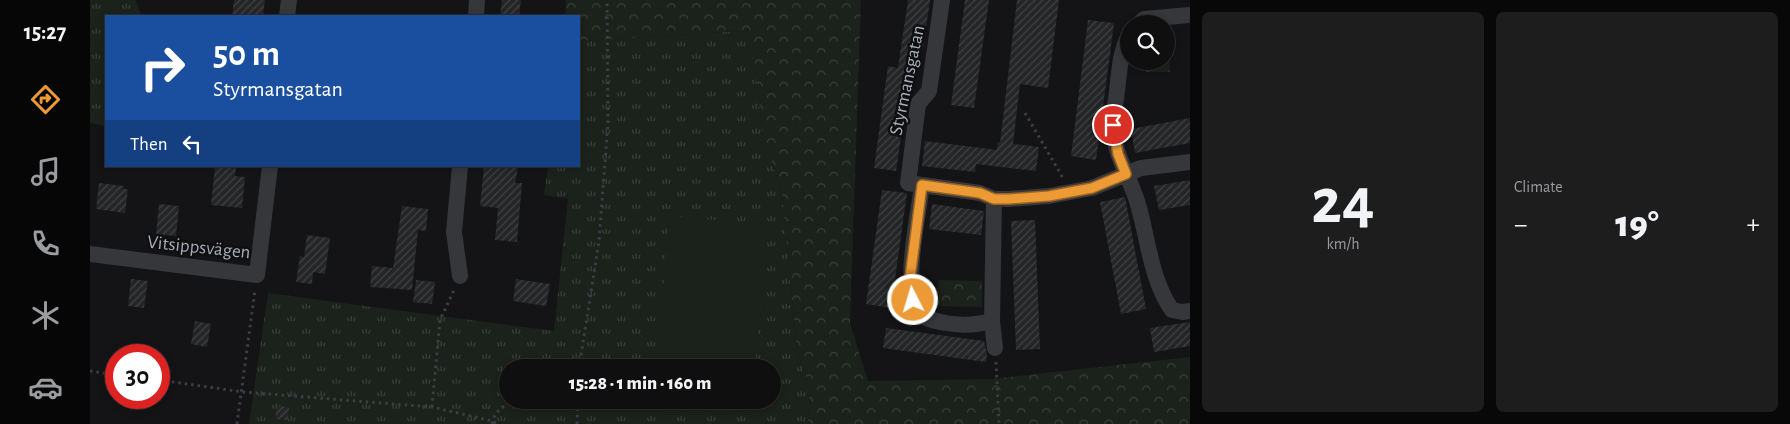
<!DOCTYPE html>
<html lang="en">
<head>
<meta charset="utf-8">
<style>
	body { margin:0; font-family:"Alegreya Sans",sans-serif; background:#1d1d1e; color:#f1f3f6; height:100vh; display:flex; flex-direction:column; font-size:19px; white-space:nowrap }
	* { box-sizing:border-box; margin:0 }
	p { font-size:16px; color:#9b9c9f }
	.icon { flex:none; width:28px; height:28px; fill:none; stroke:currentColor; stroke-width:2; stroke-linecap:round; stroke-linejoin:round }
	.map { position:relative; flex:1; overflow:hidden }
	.sheet { display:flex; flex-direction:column; gap:12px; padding:12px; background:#080809; width:600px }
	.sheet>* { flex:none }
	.guide { position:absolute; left:15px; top:15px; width:475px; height:152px; border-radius:0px; box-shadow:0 2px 8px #0003,0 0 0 1px #2f2f30; background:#1a4fa0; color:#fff; overflow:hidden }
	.tools { position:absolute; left:1030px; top:15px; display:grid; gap:10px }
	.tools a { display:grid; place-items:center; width:55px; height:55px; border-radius:50%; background:#0f0f10; box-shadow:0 2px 8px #0003,0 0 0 1px #2f2f30; font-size:25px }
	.speed { position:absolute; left:15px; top:344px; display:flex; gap:10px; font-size:25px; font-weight:700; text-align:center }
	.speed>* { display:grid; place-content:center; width:65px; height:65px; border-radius:50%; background:#0f0f10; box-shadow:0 2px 8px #0003,0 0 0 1px #2f2f30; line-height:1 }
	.speed .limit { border:8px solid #d22; background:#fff; color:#111 }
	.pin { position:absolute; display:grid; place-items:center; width:42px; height:42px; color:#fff; margin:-21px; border:2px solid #fff; border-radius:50%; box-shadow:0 1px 5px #0007 }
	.me { position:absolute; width:55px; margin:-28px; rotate:355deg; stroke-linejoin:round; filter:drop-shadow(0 0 4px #0008) }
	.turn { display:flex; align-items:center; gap:18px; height:105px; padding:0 25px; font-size:22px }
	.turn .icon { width:65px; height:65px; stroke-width:2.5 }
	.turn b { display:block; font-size:35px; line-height:42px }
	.then { display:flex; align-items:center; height:48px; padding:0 25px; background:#0003; gap:10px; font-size:19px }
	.big { font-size:38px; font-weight:800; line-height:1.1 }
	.sheet .tile { flex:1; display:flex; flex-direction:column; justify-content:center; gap:8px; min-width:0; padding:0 18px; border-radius:8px; background:#1d1d1e }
	.sheet .dial { align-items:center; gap:0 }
	.dial b { font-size:65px; line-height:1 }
	.heat { display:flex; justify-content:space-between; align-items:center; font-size:28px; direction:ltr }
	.sheet .tiles { flex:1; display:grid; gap:12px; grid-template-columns:repeat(2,1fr) }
	.trip { position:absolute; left:409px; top:359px; width:282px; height:50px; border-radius:25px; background:#0f0f10; box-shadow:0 2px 8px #0003,0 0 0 1px #2f2f30; font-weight:800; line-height:50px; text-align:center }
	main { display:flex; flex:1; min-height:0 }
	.dock { display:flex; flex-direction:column; width:90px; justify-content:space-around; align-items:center; background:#060606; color:#9b9c9f }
	.dock .icon { width:35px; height:35px }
	.dock .active { color:#ec9a36 }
	.dock b { font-size:22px; color:#f1f3f6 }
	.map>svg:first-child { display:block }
	.grass { fill:url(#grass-tufts); fill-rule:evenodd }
	.forest { fill:url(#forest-crowns) }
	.pitch { fill:#1b211b }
	.building { fill:url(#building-hatch) }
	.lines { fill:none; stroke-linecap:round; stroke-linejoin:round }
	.path { stroke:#3b3e42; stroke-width:3; stroke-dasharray:2.5 4; stroke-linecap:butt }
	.minor { stroke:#35373b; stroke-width:16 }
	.route-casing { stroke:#996423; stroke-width:12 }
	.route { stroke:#ec9a36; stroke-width:9 }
	.labels { text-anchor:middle; stroke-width:5; stroke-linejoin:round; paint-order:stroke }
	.street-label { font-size:19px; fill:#a6adb6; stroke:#0f0f11 }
</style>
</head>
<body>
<main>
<nav class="dock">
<b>15:27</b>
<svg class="icon active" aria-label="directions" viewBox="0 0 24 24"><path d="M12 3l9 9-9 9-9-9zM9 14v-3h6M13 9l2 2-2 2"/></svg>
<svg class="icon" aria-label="music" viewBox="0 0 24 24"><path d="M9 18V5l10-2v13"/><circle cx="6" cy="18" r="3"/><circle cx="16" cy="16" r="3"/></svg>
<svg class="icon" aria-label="phone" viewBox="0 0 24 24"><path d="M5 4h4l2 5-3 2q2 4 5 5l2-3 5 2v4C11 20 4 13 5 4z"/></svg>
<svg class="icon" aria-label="climate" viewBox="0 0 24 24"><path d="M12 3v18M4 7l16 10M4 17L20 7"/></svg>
<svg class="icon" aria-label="car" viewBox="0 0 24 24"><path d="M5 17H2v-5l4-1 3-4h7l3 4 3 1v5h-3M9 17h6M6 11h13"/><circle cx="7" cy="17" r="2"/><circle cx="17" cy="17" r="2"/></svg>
</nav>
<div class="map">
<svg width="1100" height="424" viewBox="0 0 1100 424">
	<defs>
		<pattern id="grass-tufts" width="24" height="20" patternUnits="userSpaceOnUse" patternTransform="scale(1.25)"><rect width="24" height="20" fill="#1b211b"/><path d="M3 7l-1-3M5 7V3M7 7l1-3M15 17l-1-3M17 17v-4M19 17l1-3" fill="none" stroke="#393f3a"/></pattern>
		<pattern id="forest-crowns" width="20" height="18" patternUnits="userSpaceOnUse" patternTransform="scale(1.25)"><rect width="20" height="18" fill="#1b211b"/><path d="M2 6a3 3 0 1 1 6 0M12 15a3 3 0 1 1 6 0" fill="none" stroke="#393f3a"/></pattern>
		<pattern id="building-hatch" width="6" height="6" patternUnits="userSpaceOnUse" patternTransform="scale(1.25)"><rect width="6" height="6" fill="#242527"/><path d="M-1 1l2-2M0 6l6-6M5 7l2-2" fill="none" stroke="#414244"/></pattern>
	</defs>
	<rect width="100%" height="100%" fill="#141416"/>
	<path class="grass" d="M 0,0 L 45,0 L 52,16 L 16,16 L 16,126 L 0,123 Z
		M 650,31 L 664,59 L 673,136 L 692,192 L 707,351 L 720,390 L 718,424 L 159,424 L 178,293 L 464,331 L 478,199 L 454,195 L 458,166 L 489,166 L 489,41 ZM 418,368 L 682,368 L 682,400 L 418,400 Z"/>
	<path class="forest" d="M 476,0 L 771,0 L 760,323 L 778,381 L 902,379 L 1100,357 L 1100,424 L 718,424 L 720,390 L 707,351 L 692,192 L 673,136 L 664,59 L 650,31 L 489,41 L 489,16 L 475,16 Z
		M 1079,37 L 1080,72 L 1056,72 L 1056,61 L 1076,61 L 1076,38 Z
		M 848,280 L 892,281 L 892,307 L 847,306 Z"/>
	<path class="pitch" d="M 579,216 L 677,224 L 665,367 L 567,367 Z
		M 564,400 L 662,400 L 661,417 L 564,409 Z"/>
	<path class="building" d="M 144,0 L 175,0 L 173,16 L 142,16 Z
		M 412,0 L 431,0 L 429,16 L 410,16 Z
		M 818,0 L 840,0 L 833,49 L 824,47 L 806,171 L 784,168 L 798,66 L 808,68 Z
		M 875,0 L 899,0 L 884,108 L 861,105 Z
		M 927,0 L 969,0 L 958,88 L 930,84 L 923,144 L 949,147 L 946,171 L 886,164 L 885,172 L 832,166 L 835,141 L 907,150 L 908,142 L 910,143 Z
		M 998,20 L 1024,23 L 1006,160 L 981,156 Z
		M 1100,118 L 1100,143 L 1045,153 L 1041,129 Z
		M 125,166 L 146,166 L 145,176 L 155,177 L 152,208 L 121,205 Z
		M 394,166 L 428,168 L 425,183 L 432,183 L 427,242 L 405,240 L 408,208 L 390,206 Z
		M 1100,180 L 1100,205 L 1069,210 L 1064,186 Z
		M 9,183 L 34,186 L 33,189 L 38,189 L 35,213 L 6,209 Z
		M 792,190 L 817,193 L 801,308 L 776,304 Z
		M 1035,197 L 1056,309 L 1031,314 L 1010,202 Z
		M 69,204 L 89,206 L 86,236 L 66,234 Z
		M 842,204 L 894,211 L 891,235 L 839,229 Z
		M 312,206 L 338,209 L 336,231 L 328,230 L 322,290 L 280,287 L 282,266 L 303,268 Z
		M 945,220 L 950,349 L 926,350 L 921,221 Z
		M 217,235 L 240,238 L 235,274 L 223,272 L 222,284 L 206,282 L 210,256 L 214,257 Z
		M 41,279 L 58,281 L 54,308 L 38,306 Z
		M 426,279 L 460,284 L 456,306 L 423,301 Z
		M 326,280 L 345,282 L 342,304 L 323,302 Z
		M 105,321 L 121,324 L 117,347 L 101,344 Z
		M 1100,322 L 1100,346 L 1064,352 L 1060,328 Z
		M 796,328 L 894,341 L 897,354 L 896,362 L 793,348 Z
		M 187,406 L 199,407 L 198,420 L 185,419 Z"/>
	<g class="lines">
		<path class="path" d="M 935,113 L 973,178
			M 906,362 L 909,424
			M 479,368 L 489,362
			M 489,368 L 509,241 L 518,122 L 517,0
			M 0,371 L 26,375
			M 69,380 L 153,392 L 342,407 L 402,421 L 408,424
			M 342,407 L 350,320 L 365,288
			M 147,424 L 165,290
			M 402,424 C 404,411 414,406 424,400
			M 487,424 L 488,400"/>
		<path class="minor" d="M 852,0 L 839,91 L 828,104 L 818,183 L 890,193 L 904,199 L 919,199 L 959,196 L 1002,188 L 1051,168 L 1100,162
			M 197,16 L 199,0
			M 386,16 L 387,0
			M 1049,24 L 1054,19 L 1100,15
			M 1039,35 C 1029,54 1029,78 1026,99 C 1025,107 1022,117 1023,125 C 1023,152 1039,176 1047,201 C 1058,236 1060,279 1082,310 L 1093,312 L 1100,311
			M 832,185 C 829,213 810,294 831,314 C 837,320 847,321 856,323 C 872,326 886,325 902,321 L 904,199
			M 0,254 L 167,275 L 180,166
			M 370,276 L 364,232 L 370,166
			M 902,321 L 905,348"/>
	</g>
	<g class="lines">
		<defs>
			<path id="route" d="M 823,300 L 820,278 L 832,185 L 890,193 L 904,199 L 919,199 L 959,196 L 1002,188 L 1036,174 L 1028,154 L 1023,125"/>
		</defs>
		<use href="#route" class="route-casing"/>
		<use href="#route" class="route"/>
	</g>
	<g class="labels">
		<g class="street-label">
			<text transform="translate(816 80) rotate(-78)" y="7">Styrmansgatan</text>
			<text transform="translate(109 246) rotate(6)" y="7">Vitsippsvägen</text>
		</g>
	</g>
</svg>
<div class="tools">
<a><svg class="icon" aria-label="search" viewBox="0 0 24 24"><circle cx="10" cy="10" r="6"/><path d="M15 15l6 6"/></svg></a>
</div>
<div class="speed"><div class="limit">30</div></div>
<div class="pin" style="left:1023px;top:125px;background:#d93025"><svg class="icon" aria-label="arrive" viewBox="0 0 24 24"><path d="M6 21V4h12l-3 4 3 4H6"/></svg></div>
<svg class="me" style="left:823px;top:300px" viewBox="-20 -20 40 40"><circle r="17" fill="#ec9a36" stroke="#fff" stroke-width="3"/><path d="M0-11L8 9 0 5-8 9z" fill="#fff"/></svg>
<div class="trip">15:28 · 1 min · 160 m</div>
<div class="guide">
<div class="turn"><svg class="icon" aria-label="right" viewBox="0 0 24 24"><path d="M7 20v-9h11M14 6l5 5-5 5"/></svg><div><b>50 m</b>Styrmansgatan</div></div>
<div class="then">Then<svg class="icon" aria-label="left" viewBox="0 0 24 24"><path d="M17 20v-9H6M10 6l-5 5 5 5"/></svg></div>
</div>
</div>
<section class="sheet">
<div class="tiles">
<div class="tile dial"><b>24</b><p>km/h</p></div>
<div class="tile"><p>Climate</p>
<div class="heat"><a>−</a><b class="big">19°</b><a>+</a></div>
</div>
</div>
</section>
</main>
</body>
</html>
